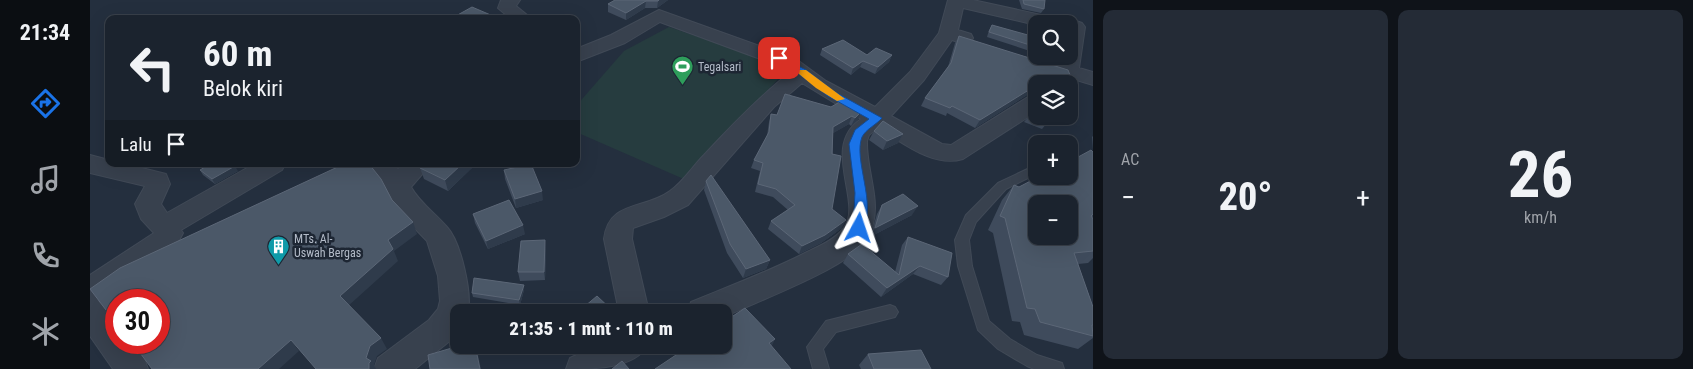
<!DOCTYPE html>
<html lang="id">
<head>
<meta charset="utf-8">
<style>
	body { margin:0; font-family:"Roboto Condensed",sans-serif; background:#242b36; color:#f1f3f6; height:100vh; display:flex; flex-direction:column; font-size:19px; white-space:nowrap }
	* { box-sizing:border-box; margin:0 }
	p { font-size:16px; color:#a0a4aa }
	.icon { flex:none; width:28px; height:28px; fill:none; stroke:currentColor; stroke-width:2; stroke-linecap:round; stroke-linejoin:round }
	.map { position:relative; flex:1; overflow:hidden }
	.side { display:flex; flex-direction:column; gap:10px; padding:10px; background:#0f1319; width:600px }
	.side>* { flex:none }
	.banner { position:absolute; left:15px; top:15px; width:475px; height:152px; border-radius:10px; box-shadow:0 5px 20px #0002,0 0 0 1px #39404a; background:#1b232e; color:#f1f3f6; overflow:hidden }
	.buttons { position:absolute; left:938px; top:15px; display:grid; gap:10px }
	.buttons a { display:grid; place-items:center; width:50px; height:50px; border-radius:10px; background:#1b232e; box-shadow:0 5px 20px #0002,0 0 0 1px #39404a; font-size:25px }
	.speed { position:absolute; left:15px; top:289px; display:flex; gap:10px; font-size:25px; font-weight:700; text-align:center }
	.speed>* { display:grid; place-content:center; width:65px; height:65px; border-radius:50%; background:#1b232e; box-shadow:0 5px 20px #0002,0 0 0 1px #39404a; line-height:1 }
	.speed .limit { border:8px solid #d22; background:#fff; color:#111 }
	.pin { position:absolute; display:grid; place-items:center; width:42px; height:42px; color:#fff; margin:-21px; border-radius:10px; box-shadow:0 2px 8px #0006 }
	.me { position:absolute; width:55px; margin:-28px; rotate:5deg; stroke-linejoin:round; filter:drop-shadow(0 0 4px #0008) }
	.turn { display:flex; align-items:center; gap:18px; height:105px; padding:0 15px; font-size:22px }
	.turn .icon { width:65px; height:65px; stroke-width:2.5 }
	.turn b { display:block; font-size:35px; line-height:42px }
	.then { display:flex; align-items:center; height:48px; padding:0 15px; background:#0003; gap:10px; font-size:19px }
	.big { font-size:38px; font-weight:800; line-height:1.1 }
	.side .card { flex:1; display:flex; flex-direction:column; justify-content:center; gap:8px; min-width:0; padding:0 18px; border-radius:10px; background:#242b36 }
	.side .dial { align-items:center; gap:0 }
	.dial b { font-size:65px; line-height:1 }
	.heat { display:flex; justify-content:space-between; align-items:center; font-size:28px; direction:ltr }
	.side .tiles { flex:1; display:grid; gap:10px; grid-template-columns:repeat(2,1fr) }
	.trip { position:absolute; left:360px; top:304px; width:282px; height:50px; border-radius:10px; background:#1b232e; box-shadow:0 5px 20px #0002,0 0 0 1px #39404a; font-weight:800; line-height:50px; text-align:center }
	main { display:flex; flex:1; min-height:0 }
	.dock { display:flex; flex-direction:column; width:90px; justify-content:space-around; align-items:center; background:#0b0e12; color:#a0a4aa }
	.dock .icon { width:35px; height:35px }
	.dock .active { color:#1a73e8 }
	.dock b { font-size:22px; color:#f1f3f6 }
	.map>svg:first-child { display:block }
	.green { fill:#263c3f }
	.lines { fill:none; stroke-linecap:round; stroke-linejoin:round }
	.service-casing { stroke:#414a57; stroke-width:2 }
	.minor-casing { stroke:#414a57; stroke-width:2 }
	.service { fill:#38414e; fill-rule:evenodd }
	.minor { fill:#38414e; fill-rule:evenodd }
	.wall { fill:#3f4b5c }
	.shaded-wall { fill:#2f3b4b }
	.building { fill:#4b5868; stroke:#5c6777; fill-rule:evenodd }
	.route { fill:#1a73e8; stroke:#114b97 }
	.slow { fill:#f59e0b }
	.labels { text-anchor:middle; stroke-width:5; stroke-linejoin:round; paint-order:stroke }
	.poi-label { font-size:12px; fill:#b4bcc9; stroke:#1d2633; text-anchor:start }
</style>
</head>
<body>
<main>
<nav class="dock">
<b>21:34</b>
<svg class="icon active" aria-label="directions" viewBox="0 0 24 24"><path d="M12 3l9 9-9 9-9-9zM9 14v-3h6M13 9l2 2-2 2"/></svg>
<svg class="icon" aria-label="music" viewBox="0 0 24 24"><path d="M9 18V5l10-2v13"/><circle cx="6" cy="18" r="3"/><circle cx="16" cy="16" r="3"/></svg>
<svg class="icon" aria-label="phone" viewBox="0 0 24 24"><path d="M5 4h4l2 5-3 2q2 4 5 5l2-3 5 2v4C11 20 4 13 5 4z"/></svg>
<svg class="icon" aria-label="climate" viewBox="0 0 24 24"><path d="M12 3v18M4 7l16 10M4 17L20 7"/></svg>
</nav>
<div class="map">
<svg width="1003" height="369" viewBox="0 0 1003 369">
	<rect width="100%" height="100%" fill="#242f3e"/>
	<path class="green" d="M 579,27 L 699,67 L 596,180 L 486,132 L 486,106 L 534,51 Z"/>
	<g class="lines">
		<defs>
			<path id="service" d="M 946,165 L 946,174 L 916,189 L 886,222 L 879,240 L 882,266 L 899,321 L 920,339 L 947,355 L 972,363 L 974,369 L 944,369 L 937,366 L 908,349 L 888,330 L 868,266 L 865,240 L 876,215 L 908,183 Z
				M 800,305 L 805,307 L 808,312 L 805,317 L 746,332 L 733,349 L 739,369 L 723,369 L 717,347 L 736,321 Z"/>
			<path id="minor" d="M 411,0 L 430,0 L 426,6 L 442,19 L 421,19 L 408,8 Z
				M 858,0 L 883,0 L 974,20 L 977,24 L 946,25 L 873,8 L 868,30 L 881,34 L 883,38 L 881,42 L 874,44 L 862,40 L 834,80 L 801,116 L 852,144 L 861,145 L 938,97 L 946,95 L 946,112 L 873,159 C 843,168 814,143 788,128 L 779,135 L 777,141 C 776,168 790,198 783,224 C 781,231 777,240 773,245 C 749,271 668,301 634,317 L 634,312 L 597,312 L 601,302 C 640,286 680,271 717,252 C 729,246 744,240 753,229 C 775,204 729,147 771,119 L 712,83 L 684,107 L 598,205 L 574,217 L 543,228 L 542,239 L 559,312 L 529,312 L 514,239 C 519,200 554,210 580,191 C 593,182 603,166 614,155 C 641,126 668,98 699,73 L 692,67 L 570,22 L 535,43 L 486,62 L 486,49 L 521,35 L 569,10 L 706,59 L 736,81 L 785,107 L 820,72 L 849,33 Z
				M 986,21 L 992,23 L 995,27 L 989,68 L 1003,72 L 1003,85 L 940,66 L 937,62 L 940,58 L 948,56 L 970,62 L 971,56 L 979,56 L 979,24 Z
				M 0,155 L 19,160 L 19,164 L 36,164 L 76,174 L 80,184 L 71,204 L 77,213 L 164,164 L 195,164 L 192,170 L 91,230 L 93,233 L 85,248 L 8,301 L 26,322 L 26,342 L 42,342 L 54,358 L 58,369 L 23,369 L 0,336 L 0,275 L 64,233 L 51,219 L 45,204 L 55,186 L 0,173 Z
				M 278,164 L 303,164 L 308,169 L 314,164 L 341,164 L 321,187 C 330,203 345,213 357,227 C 371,242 382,293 378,312 L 369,312 L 369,330 L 361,340 L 325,369 L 284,369 L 288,358 L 339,320 L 348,309 L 350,301 L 348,276 L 337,241 L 308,211 L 297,190 Z
				M 508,345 L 558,345 C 544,369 503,369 476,369 L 480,358 Z"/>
		</defs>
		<use href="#service" class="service-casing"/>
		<use href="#minor" class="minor-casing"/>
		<use href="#service" class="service"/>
		<use href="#minor" class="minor"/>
	</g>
	<path class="wall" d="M 525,0 L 578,0 L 567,8 L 555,8 L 536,20 L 518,12 L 518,4 Z
		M 929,0 L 955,0 L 954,9 L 951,13 L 932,9 Z
		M 940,20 L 946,24 L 946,53 L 897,37 L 899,30 L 902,25 L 940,36 L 937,25 Z
		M 869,36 L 978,70 L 986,90 L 980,97 L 979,97 L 979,84 L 946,84 L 946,94 L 946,93 L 937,95 L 885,128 L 857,113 L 856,116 L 831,106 L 835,98 L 858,67 L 865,43 Z
		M 732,49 L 777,55 L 802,55 L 799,62 L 785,74 L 770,67 L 761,75 L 730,55 Z
		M 958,56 L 968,56 L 966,59 Z
		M 741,107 L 772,111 L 768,119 L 761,126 L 759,124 L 743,133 L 742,209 L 752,228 L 731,243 L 709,254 L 678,229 L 681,221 L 698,210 L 683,197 L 665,192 L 670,171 L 661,168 L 664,160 L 677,136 L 679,122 L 681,114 L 687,115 Z
		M 940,115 L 958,122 L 952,129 L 934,122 Z
		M 784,131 L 813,134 L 808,143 L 793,150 L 779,140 Z
		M 1003,136 L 1003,150 L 1002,137 Z
		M 1003,152 L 1003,258 L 998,263 L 988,264 L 1003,307 L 1003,338 L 988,349 L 934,335 L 930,322 L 922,321 L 903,233 L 898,230 L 912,200 L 924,185 L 929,187 Z
		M 335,164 L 386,164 L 358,191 L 334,179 L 330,168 Z
		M 110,170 L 148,171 L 125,184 L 113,175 Z
		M 414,170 L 453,200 L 426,208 L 415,179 Z
		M 616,181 L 680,260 L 676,269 L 653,278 L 637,253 L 614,190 Z
		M 792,205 L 822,215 L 780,237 L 787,214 Z
		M 383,214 L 435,234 L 398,249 L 385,223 Z
		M 818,237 L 858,277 L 851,285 L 823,274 L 791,297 L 753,263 L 758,254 L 805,272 L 812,245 Z
		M 456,249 L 455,280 L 430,281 L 428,272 Z
		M 434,290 L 430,305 L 383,297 L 382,293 Z
		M 778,354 L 841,369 L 771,369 L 769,365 Z"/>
	<path class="shaded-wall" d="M 569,0 L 578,0 L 567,8 L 568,1 Z
		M 556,1 L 555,8 L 536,20 L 536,13 Z
		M 802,55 L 799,62 L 785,74 L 788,67 Z
		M 773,61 L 770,67 L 761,75 L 763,68 Z
		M 490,77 L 490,87 L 486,92 L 486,81 Z
		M 946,87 L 946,93 L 937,95 L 885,128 L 890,120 L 942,88 Z
		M 772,111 L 768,119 L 761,126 L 765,118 Z
		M 762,116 L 759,124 L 740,135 L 743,127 Z
		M 813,134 L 808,143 L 793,150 L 797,141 Z
		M 372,164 L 386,164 L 358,191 L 355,180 Z
		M 145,166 L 148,171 L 125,184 L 122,179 Z
		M 452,191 L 453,200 L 426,208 L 425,199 Z
		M 828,206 L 822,215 L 780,237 L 785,228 Z
		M 756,220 L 752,228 L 731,243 L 709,254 L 712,246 Z
		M 323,222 L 327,234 L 304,251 L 308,261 L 257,307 L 250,296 L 298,240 Z
		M 433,225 L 435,234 L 398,249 L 396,241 Z
		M 455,240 L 456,249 L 455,280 L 454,272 Z
		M 680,260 L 676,269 L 653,278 L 656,269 Z
		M 830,266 L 823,274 L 791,297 L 797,288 Z
		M 434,285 L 434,290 L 430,305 L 429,300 Z
		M 291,338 L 297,349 L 287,356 L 284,365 L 286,369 L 279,369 L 276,358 L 280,346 Z
		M 685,339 L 681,348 L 679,343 Z
		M 201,340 L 209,351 L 189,369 L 168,369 Z
		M 385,345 L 387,349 L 391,369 L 390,369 Z"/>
	<path class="building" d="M 525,0 L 569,0 L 568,1 L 556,1 L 536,13 L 518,4 Z
		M 933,0 L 955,0 L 954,9 L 934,4 Z
		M 382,7 L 410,19 L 368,19 L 364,17 Z
		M 940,20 L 957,22 L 958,24 L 946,24 L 946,47 L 899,32 L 902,25 L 945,37 Z
		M 869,36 L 978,70 L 986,90 L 979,88 L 979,84 L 946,84 L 946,87 L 942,88 L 890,120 L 862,106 L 860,108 L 835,98 L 861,63 Z
		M 753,40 L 777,55 L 786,48 L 802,55 L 788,67 L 773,61 L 763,68 L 732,49 Z
		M 486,76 L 490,77 L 486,81 Z
		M 695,94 L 741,107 L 753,100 L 772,111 L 765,118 L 762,116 L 743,127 L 742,154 L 751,156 L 742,209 L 756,220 L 735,235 L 712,246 L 681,221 L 705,205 L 686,189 L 668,184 L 673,163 L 664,160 L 679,132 L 681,114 L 687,115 Z
		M 946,110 L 946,116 L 959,116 L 958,122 L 940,115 Z
		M 793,121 L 813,134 L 797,141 L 784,131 Z
		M 1001,150 L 1003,152 L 1003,214 L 1001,216 L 1003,219 L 1003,251 L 984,253 L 1003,307 L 1003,325 L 1002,325 L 1003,336 L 950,322 L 945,309 L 937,308 L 915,218 L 910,216 L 924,185 L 929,187 L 950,176 L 979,176 L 979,162 ZM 946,204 L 979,204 L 979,236 L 946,236 Z
		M 120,164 L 142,164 L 145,166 L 122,179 L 110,170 Z
		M 254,164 L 279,164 L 291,179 L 302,200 L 323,222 L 298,240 L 303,249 L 250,296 L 291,338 L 280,346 L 276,358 L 281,361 L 279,363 L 279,369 L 226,369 L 201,340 L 168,369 L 62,369 L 42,342 L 69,342 L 69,300 L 26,300 L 26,323 L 0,289 L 30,268 Z
		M 335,164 L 372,164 L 355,180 L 330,168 Z
		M 441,164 L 452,191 L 425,199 L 414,170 Z
		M 621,175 L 680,260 L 656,269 L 640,244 L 616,181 Z
		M 813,194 L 828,206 L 785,228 L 792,205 Z
		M 419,200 L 433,225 L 396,241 L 383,214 Z
		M 818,237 L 862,253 L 858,277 L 830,266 L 797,288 L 758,254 L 772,244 L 809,275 Z
		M 455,240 L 454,272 L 428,272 L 431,241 Z
		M 384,278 L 434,285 L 429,300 L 382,293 Z
		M 507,296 L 524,312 L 488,312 Z
		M 655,308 L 685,339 L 679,343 L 701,369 L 565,369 L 601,345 L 634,345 L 634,322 Z
		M 372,345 L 385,345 L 390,369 L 340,369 L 338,355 Z
		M 831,350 L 841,369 L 784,369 L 778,354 Z
		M 532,361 L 539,369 L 522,369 Z"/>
	<path class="route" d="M 689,56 L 716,70 L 745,92 L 792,118 C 786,125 776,129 772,137 C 763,159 787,204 773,231 L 765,231 L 763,228 L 765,193 L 759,144 L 765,130 L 779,119 L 738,96 L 709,74 L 686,60 L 685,58 Z"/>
	<path class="slow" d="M 709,70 L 716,70 L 755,99 L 747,101 L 726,88 L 709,74 Z"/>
	<defs>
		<symbol id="stadium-pin" viewBox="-11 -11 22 30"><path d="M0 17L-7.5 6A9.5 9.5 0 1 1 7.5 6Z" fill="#2e9e5b" stroke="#1d2633"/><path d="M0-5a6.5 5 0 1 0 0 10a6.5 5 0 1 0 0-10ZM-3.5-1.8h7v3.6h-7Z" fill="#fff"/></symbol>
		<symbol id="building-pin" viewBox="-11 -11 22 30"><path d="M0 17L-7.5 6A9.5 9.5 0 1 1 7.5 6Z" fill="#0f9aa8" stroke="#1d2633"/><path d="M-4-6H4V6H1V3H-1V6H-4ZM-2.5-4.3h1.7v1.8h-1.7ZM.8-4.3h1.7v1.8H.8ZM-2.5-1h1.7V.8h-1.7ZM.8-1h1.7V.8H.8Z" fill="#fff"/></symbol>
	</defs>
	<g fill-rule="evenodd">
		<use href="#stadium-pin" x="580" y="54" width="25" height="34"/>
		<use href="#building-pin" x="176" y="234" width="25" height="34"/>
	</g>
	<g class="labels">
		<g class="poi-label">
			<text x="608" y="71">Tegalsari</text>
			<text x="204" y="243">MTs. Al-<tspan x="204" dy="14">Uswah Bergas</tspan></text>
		</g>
	</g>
</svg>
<div class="buttons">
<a><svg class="icon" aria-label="search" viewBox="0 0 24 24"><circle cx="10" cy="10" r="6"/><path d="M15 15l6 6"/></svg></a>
<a><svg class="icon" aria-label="layers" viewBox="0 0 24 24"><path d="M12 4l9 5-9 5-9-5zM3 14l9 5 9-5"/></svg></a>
<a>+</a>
<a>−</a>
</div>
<div class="speed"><div class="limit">30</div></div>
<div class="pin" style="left:689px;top:58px;background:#d93025"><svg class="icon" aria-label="arrive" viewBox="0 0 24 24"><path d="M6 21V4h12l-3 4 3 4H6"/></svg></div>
<svg class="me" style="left:769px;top:228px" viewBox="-20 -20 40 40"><path d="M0-17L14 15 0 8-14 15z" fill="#1a73e8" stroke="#fff" stroke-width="4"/></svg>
<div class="trip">21:35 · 1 mnt · 110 m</div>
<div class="banner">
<div class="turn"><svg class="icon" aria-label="left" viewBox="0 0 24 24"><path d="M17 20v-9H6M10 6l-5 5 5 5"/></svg><div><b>60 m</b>Belok kiri</div></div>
<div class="then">Lalu<svg class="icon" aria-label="arrive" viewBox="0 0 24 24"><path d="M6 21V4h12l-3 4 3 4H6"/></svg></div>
</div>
</div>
<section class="side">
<div class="tiles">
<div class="card"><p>AC</p>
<div class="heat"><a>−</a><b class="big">20°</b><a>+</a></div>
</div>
<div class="card dial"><b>26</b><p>km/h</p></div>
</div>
</section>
</main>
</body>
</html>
